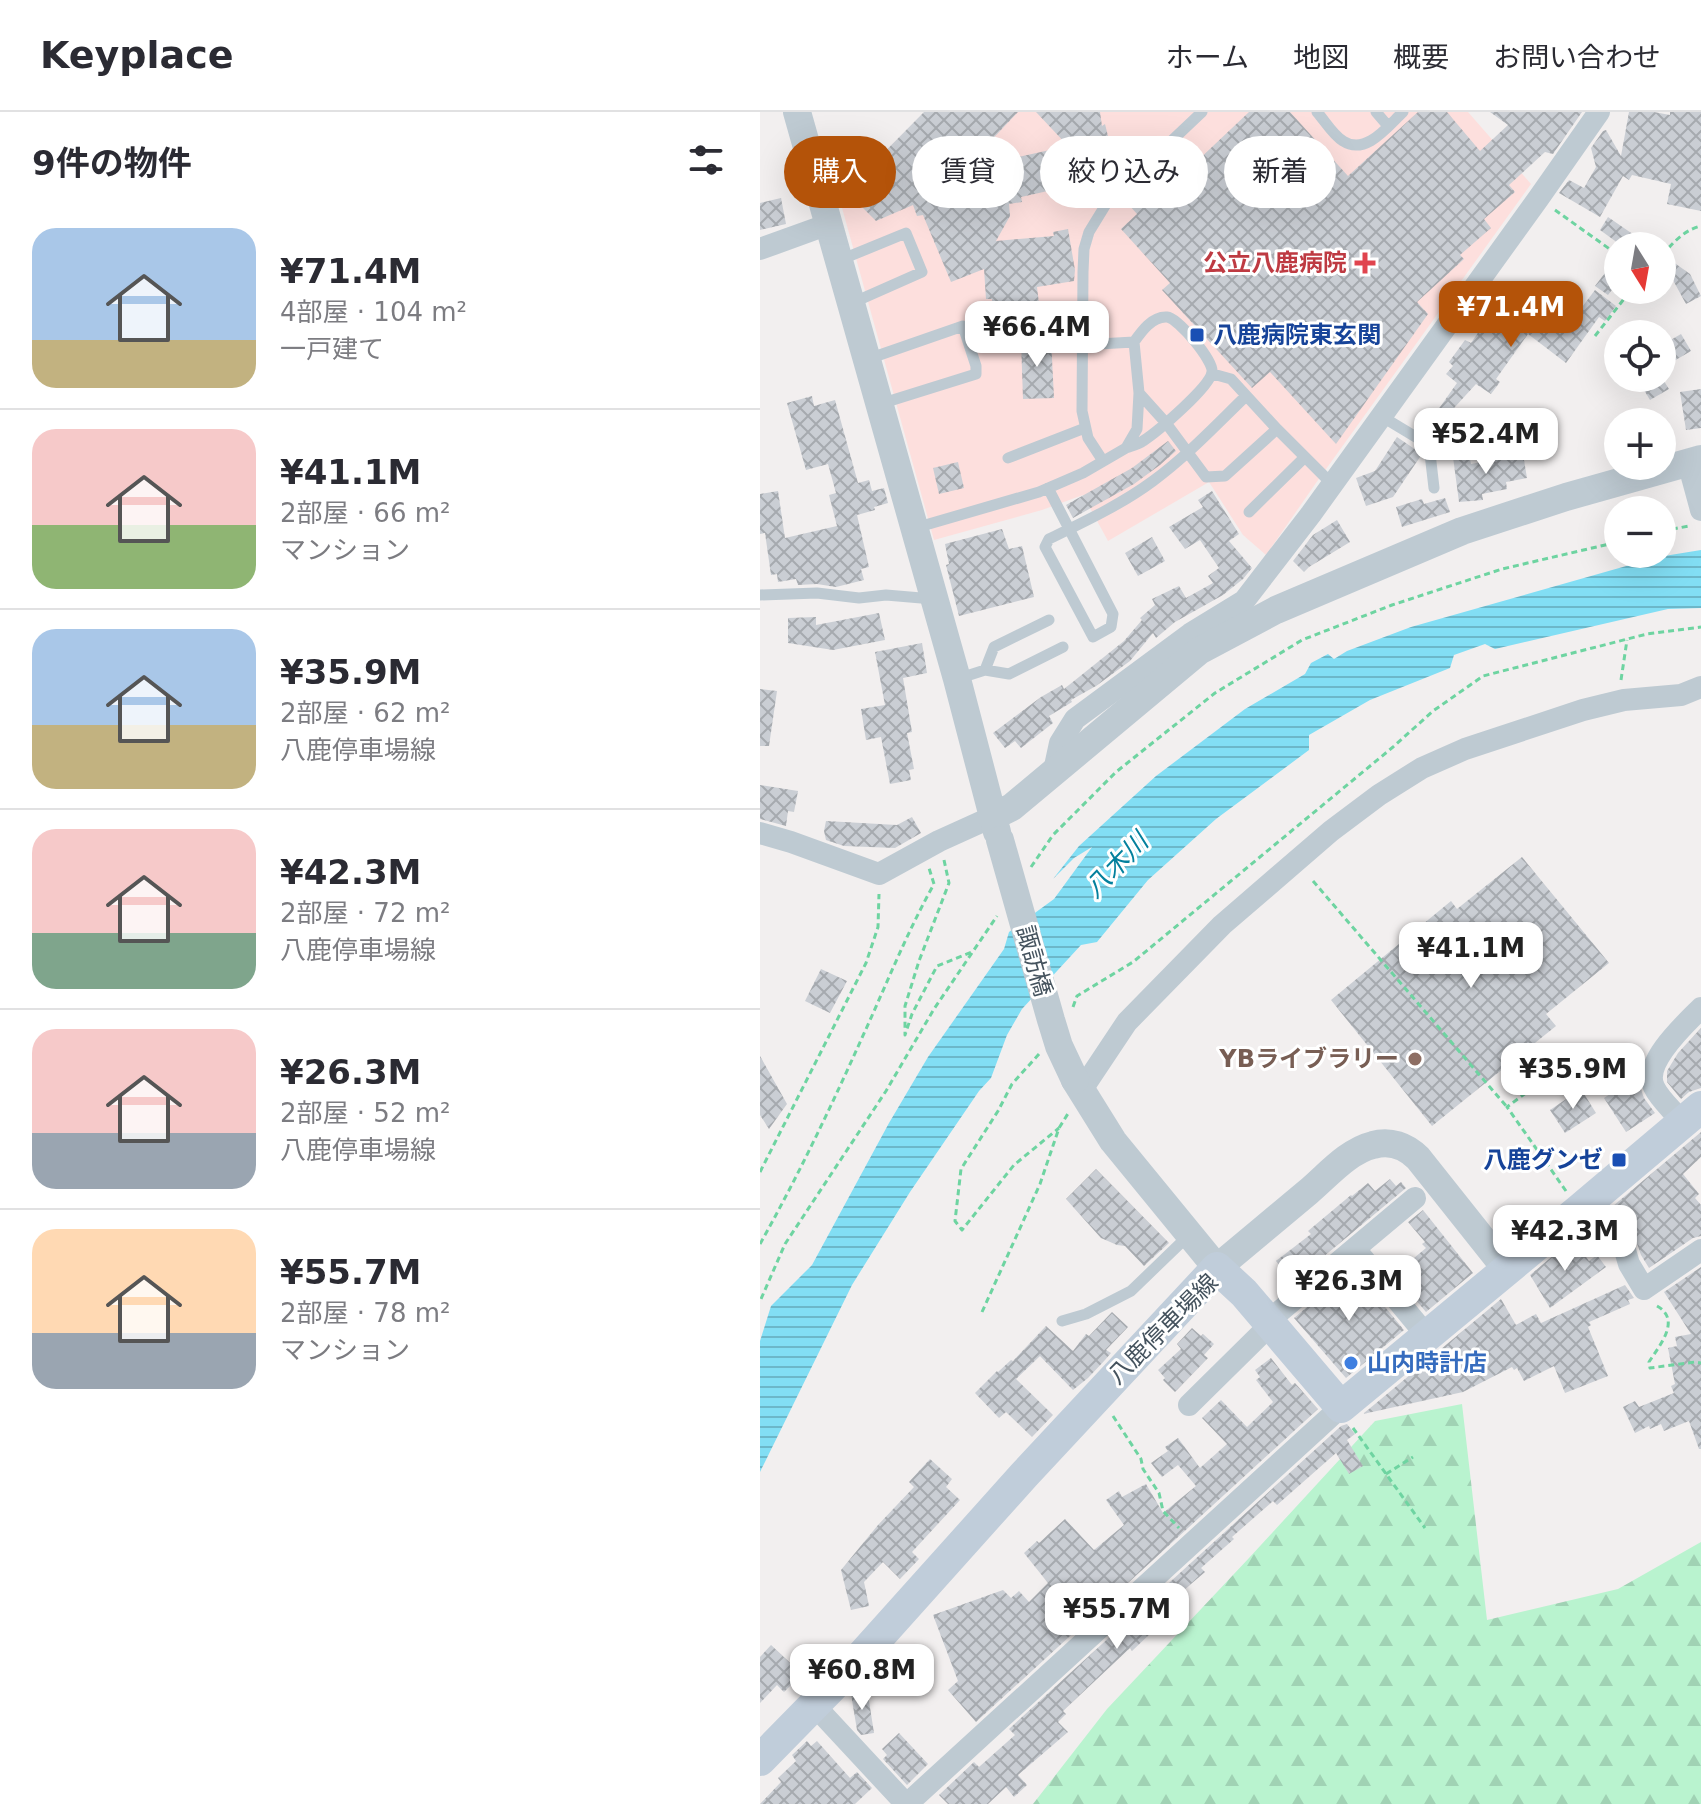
<!DOCTYPE html>
<html lang="ja">
<meta charset="utf-8">
<style>
:root{--surface:#fff;--page:#f7f7f7;--text:#2b2b33;--muted:#7c7c81;--line:#e1e1e2;--accent:#b45309}
body{margin:0;font-family:"DejaVu Sans","Noto Sans JP",sans-serif;background:var(--page);color:var(--text);height:100vh;display:flex;flex-direction:column;font-size:30px;white-space:nowrap}
*{box-sizing:border-box;margin:0}
p{font-size:26px;color:var(--muted)}
.icon{flex:none;width:44px;height:44px;fill:none;stroke:currentColor;stroke-width:2;stroke-linecap:round;stroke-linejoin:round}
.map{position:relative;flex:1;overflow:hidden}
.sheet{display:flex;flex-direction:column;background:var(--surface);width:760px}
.sheet>*{flex:none}
.banner{position:absolute;left:24px;top:24px;width:760px;height:72px;display:flex;gap:16px}
.needle{width:52px;rotate:169deg}
.tools{position:absolute;left:844px;top:120px;display:grid;gap:16px}
.tools a{display:grid;place-items:center;width:72px;height:72px;border-radius:50%;background:var(--surface);box-shadow:0 8px 32px #0002;font-size:40px}
.price{position:absolute;translate:-50% -68px;padding:0 18px;border-radius:16px;background:#fff;color:#222;font-size:26px;line-height:52px;filter:drop-shadow(0 2px 4px #0008)}
.price::after{content:'';position:absolute;left:50%;top:48px;width:24px;height:18px;margin-left:-12px;background:inherit;clip-path:polygon(0 0,100% 0,50% 100%)}
.price.current{background:var(--accent);color:#fff}
ul{padding:0;list-style:none}
li{display:flex;align-items:center;gap:24px;height:200px;padding:0 32px}
li+li{border-top:2px solid var(--line)}
li span{display:grid;place-items:center;flex:none;width:224px;height:160px;border-radius:24px;color:#555}
li>.icon{margin-inline-start:auto}
span .icon{width:96px;height:96px;fill:#fffc;stroke-width:1}
li b{font-size:34px}
h2{display:flex;justify-content:space-between;align-items:center;height:96px;padding:0 32px;font-size:34px}
.chip{padding:0 28px;border-radius:36px;background:var(--surface);box-shadow:0 8px 32px #0002;font-size:28px;line-height:72px}
.chip.current{background:var(--accent);color:#fff}
header{display:flex;align-items:center;gap:48px;box-sizing:border-box;height:112px;padding:0 40px;background:var(--surface);border-bottom:2px solid var(--line)}
header strong{font-size:38px}
nav{display:flex;gap:44px;margin-inline-start:auto;font-size:28px}
main{display:flex;flex:1;min-height:0}
.map>svg:first-child{display:block}
.medical{fill:#fddfdd}
.forest{fill:url(#forest-firs)}
.water{fill:url(#water-rules)}
.building{fill:url(#building-cross-hatch)}
.lines{fill:none;stroke-linecap:round;stroke-linejoin:round}
.path{stroke:#6ed4a1;stroke-width:3;stroke-dasharray:6 4;stroke-linecap:butt}
.service{stroke:#becad2;stroke-width:11}
.minor{stroke:#becad2;stroke-width:22}
.tertiary{stroke:#becad2;stroke-width:28}
.secondary{stroke:#c0cdda;stroke-width:32}
.tertiary-bridge{stroke:#becad2;stroke-width:28}
.health-dot{fill:#e0444e;stroke:#fff;stroke-width:3}
.transit-dot{fill:#1a4fb4;stroke:#fff;stroke-width:3}
.education-dot{fill:#8d6e63;stroke:#fff;stroke-width:3}
.shop-dot{fill:#3f7fe0;stroke:#fff;stroke-width:3}
.labels{text-anchor:middle;stroke-width:6;stroke-linejoin:round;paint-order:stroke}
.health-label{font-size:24px;font-weight:bold;fill:#be3a42;stroke:#fff;text-anchor:end}
.transit-label{font-size:24px;font-weight:bold;fill:#164399;stroke:#fff;text-anchor:start}
.street-label{font-size:24px;fill:#45535e;stroke:#fff}
.education-label{font-size:24px;font-weight:bold;fill:#785e54;stroke:#fff;text-anchor:end}
.shop-label{font-size:24px;font-weight:bold;fill:#366cbe;stroke:#fff;text-anchor:start}
.water-label{font-size:26px;font-style:italic;fill:#03809d;stroke:#fff}
</style>
<header>
<strong>Keyplace</strong>
<nav><a>ホーム</a><a>地図</a><a>概要</a><a>お問い合わせ</a></nav>
</header>
<main>
<section class="sheet">
<h2>9件の物件<svg class="icon" aria-label="filters" viewBox="0 0 24 24"><path d="M4 7h16M4 17h16"/><circle cx="9" cy="7" r="2"/><circle cx="15" cy="17" r="2"/></svg></h2>
<ul>
<li><span style="background:linear-gradient(#a9c7e8 70%,#c2b280 0)"><svg class="icon" aria-label="home" viewBox="0 0 24 24"><path d="M3 11l9-7 9 7M6 9v11h12V9"/></svg></span><div><b>¥71.4M</b><p>4部屋 · 104 m²</p><p>一戸建て</p></div></li>
<li><span style="background:linear-gradient(#f6c9c9 60%,#8fb573 0)"><svg class="icon" aria-label="home" viewBox="0 0 24 24"><path d="M3 11l9-7 9 7M6 9v11h12V9"/></svg></span><div><b>¥41.1M</b><p>2部屋 · 66 m²</p><p>マンション</p></div></li>
<li><span style="background:linear-gradient(#a9c7e8 60%,#c2b280 0)"><svg class="icon" aria-label="home" viewBox="0 0 24 24"><path d="M3 11l9-7 9 7M6 9v11h12V9"/></svg></span><div><b>¥35.9M</b><p>2部屋 · 62 m²</p><p>八鹿停車場線</p></div></li>
<li><span style="background:linear-gradient(#f6c9c9 65%,#7fa58c 0)"><svg class="icon" aria-label="home" viewBox="0 0 24 24"><path d="M3 11l9-7 9 7M6 9v11h12V9"/></svg></span><div><b>¥42.3M</b><p>2部屋 · 72 m²</p><p>八鹿停車場線</p></div></li>
<li><span style="background:linear-gradient(#f6c9c9 65%,#9aa5b1 0)"><svg class="icon" aria-label="home" viewBox="0 0 24 24"><path d="M3 11l9-7 9 7M6 9v11h12V9"/></svg></span><div><b>¥26.3M</b><p>2部屋 · 52 m²</p><p>八鹿停車場線</p></div></li>
<li><span style="background:linear-gradient(#ffd9b3 65%,#9aa5b1 0)"><svg class="icon" aria-label="home" viewBox="0 0 24 24"><path d="M3 11l9-7 9 7M6 9v11h12V9"/></svg></span><div><b>¥55.7M</b><p>2部屋 · 78 m²</p><p>マンション</p></div></li>
</ul>
</section>
<div class="map">
<svg width="941" height="1692" viewBox="0 0 941 1692">
<defs>
<pattern id="forest-firs" width="22" height="20" patternUnits="userSpaceOnUse" patternTransform="scale(2)"><rect width="22" height="20" fill="#b9f3cf"/><path d="M5 1l3.5 6h-7zM16 11l3.5 6h-7z" fill="#a0d2b4"/></pattern>
<pattern id="water-rules" width="6" height="5" patternUnits="userSpaceOnUse" patternTransform="scale(2)"><rect width="6" height="5" fill="#82def4"/><path d="M0 2.5h6" fill="none" stroke="#6cb7c9"/></pattern>
<pattern id="building-cross-hatch" width="8" height="8" patternUnits="userSpaceOnUse" patternTransform="scale(2)"><rect width="8" height="8" fill="#caced4"/><path d="M0 0l8 8M0 8l8-8" fill="none" stroke="#a6aaaf"/></pattern>
</defs>
<rect width="100%" height="100%" fill="#f2efef"/>
<!-- medical -->
<path class="medical" d="M165 0H708L771 72 556 371 506 443 483 423 449 370 348 429 323 383 282 398 174 428 79 85Z"/>
<!-- forest -->
<path class="forest" d="M702 1292 727 1508 858 1477 941 1430V1692H273L347 1597 489 1446 615 1309Z"/>
<!-- water -->
<path class="water" d="M941 438V496L908 497 735 537 725 532 694 543 690 556 610 588 549 623V638L456 707 388 768 337 830 321 833 262 897 247 923 231 966 219 979 150 1080 92 1173 0 1360V1229L11 1194 52 1153 129 1011 168 945 244 837 249 820 294 787 332 735 314 746 293 767 319 734 396 664 485 597 545 562 551 551 568 542 574 547 587 539 651 515 898 445Z"/>
<!-- building -->
<path class="building" d="M164 0H258L204 57 308 34 276 0H340L342 14 345 12 357 61 309 72 310 74 261 85 262 90 249 92 250 104 236 129 294 124 293 120 308 117 315 158 314 169 277 175 280 200 243 206 241 190 232 191V187H226L224 157 191 170 163 103 157 104 153 93 116 109 86 79Z
M489 0H530L588 64 658 0H687L720 39 748 13 730 0H822L793 42 785 40 749 73 755 80 724 107 731 116 700 143 704 147 657 190 668 202 576 332 510 260 492 276 402 178 410 171 361 117 377 102 369 93V88L403 55 416 69Z
M869 0H894L910 3V0H941V99L907 92 911 72 872 63 869 68 863 64 840 105 799 81 809 68 824 76 836 55 831 36 843 19 846 18 861 44Z
M21 86 26 112 0 118V91Z
M848 105 890 134H862L840 118Z
M902 142 930 162 941 184 926 192 902 148Z
M848 157 858 165V170L848 183 835 174Z
M835 178 856 194 845 209 839 205 806 251 768 222 736 267 740 270 731 282 716 272 694 296 718 315 711 323 690 324 686 305 683 309 675 302 697 271 686 262 693 254 689 250 705 228 711 231 730 203 727 201 743 180 800 220 814 201 816 203Z
M921 222 931 239 902 256V233Z
M291 227 294 286 263 287 261 228Z
M892 266H902L909 277 890 288 881 273Z
M941 277V316L926 318 920 280Z
M52 284 54 294 75 288 98 371 109 368 112 379 124 376 128 391 114 395 115 398 97 403 109 455 101 457 104 468 76 475 57 472 38 473 36 467 18 470 17 462 11 463 5 421 0 422V382L18 379 25 426 77 414 69 383 76 381 68 352 46 358 27 291Z
M637 325 662 342 633 385 606 394 596 366 615 359Z
M408 329 416 339 400 353 374 372 313 406 306 393 372 356Z
M709 342 711 352 763 342 767 366 746 370 747 377 722 382 723 388 699 390 693 345Z
M198 350 204 376 179 382 173 356Z
M452 379 479 422 469 429 492 456 483 467 463 483 415 510 396 526 393 521 370 549 336 574 311 588 312 590 289 604 293 611 261 636 255 629 245 636 233 621 281 585 302 573 304 577 364 529 382 508 380 506 395 493 392 487 419 474 426 486 453 471 448 464 459 456 440 428 425 437 409 415 443 395 438 388Z
M685 386 690 400 642 415 636 395 662 387 664 392Z
M577 408 590 430 549 455 544 460 533 449 553 423Z
M242 417 249 437 262 434 274 485 199 504 186 453 189 452 185 432Z
M392 425 405 449 378 464 365 441Z
M119 501 125 528 73 538 28 531V506L56 505V513Z
M162 531 167 561 143 566 152 620 147 621 154 657 149 658 151 668 130 672 121 625 106 628 101 597 125 593 115 540Z
M0 577 17 579 9 634H0Z
M0 673 38 679 34 700 28 699 26 714 0 707Z
M152 705 161 721 135 736 84 734 66 728 64 719 66 709 137 713Z
M762 745 849 851 786 902 796 914 672 1014 571 888 691 789 697 797Z
M61 857 87 869 70 901 45 889Z
M941 916V976L929 980 921 987 907 970V959L918 941Z
M0 944 27 992 9 1017 0 1003Z
M878 969 884 986 895 1001 866 1020 844 986 856 978 859 982Z
M821 977 836 1001 805 1021 790 998Z
M941 1020V1045L923 1062 939 1082 935 1086 941 1093V1124L933 1126 889 1156 881 1143 873 1120 853 1094Z
M336 1057 409 1131 384 1154 365 1134 357 1133 341 1126 306 1087Z
M630 1067 636 1074 641 1070 646 1076 533 1170 516 1149 551 1122 548 1119 591 1083 592 1084 608 1071 615 1079Z
M663 1098 713 1161 666 1200 639 1168 652 1157 648 1151 666 1136 662 1132 665 1130 648 1110Z
M813 1127 829 1149 837 1143 846 1155 790 1196 770 1163Z
M941 1155V1337H939L929 1309 904 1319 901 1312 890 1317 889 1314 875 1321 863 1295 875 1289 879 1295 914 1281 911 1274 915 1272 908 1236 917 1234 915 1225 931 1222 904 1180Z
M593 1156 644 1218 586 1266 534 1206Z
M865 1173 874 1186 868 1188 870 1192 829 1210 831 1213 828 1215 848 1264 805 1281 794 1254 764 1269 757 1256 754 1258 752 1255 703 1280 603 1302 741 1187 756 1213 776 1202 781 1211Z
M352 1200 368 1215 346 1238 351 1241 345 1248 328 1266 313 1278 280 1244 256 1267 293 1303 272 1325 246 1300 239 1306 215 1281 237 1259 238 1260 251 1248 253 1249 286 1214 313 1239 326 1222 329 1224Z
M432 1216 441 1224 443 1222 454 1232 444 1243 448 1246 415 1280 403 1268 405 1266 398 1258 421 1237 417 1232Z
M511 1246 532 1273 535 1271 558 1297 216 1610 188 1578 198 1569 173 1503 243 1478 251 1486 259 1479 269 1490 288 1471 264 1441 277 1429 279 1431 305 1407 334 1438 364 1413 346 1388 359 1379 362 1385 386 1372 403 1401 436 1374 418 1353 402 1365 391 1351 408 1339 405 1335 418 1326 440 1356 467 1332 442 1306 461 1288 487 1315 513 1290 496 1268 500 1265 495 1258Z
M587 1312 595 1322 587 1328 603 1354 589 1362 576 1341 517 1393 513 1389 472 1425 474 1427 441 1456 445 1460 424 1478 427 1481 402 1503 404 1505 390 1518 392 1520 372 1539 370 1536 303 1599 306 1602 298 1610 308 1620 258 1663 267 1673 254 1685 246 1675 228 1692H188L179 1683 214 1650 219 1655 255 1623 249 1617 581 1314Z
M170 1347 192 1367 186 1375 200 1388 152 1440 159 1447 140 1467 123 1450 104 1470 109 1494 91 1498 81 1458 118 1413 154 1375 149 1370Z
M11 1533 42 1562 24 1580 17 1573 0 1591V1545Z
M107 1576 114 1621 101 1623 97 1618 91 1582 95 1578Z
M139 1621 168 1652 147 1673 123 1647 127 1643 122 1637Z
M47 1629 51 1634 57 1629 90 1666 97 1660 112 1676 95 1692H0L21 1670 18 1666 36 1649 32 1643Z"/>
<g class="lines">
<!-- path -->
<path class="path" d="M795 98 858 143
M902 143C914 130 924 118 941 114
M835 224 871 178
M902 419 929 414
M861 568 867 528
M184 748 189 771 159 849 145 894V923L152 902 177 854 212 840
M271 755 293 723 356 660 455 581 542 528 632 493 742 457 858 430
M553 769 747 995
M313 895 317 884 373 850 633 635 673 599 723 564 887 522 941 515
M279 942 252 972 238 999 201 1057 195 1109 202 1118 254 1053 299 1016
M0 1060 106 851 118 815 119 782
M806 1079 747 995 818 942
M0 1132C37 1066 70 997 101 928 125 876 146 822 174 772L169 756
M1 1187 25 1132 126 979 174 897 237 804
M897 1194C922 1208 899 1234 889 1250L890 1256 935 1250 941 1251
M222 1200 280 1072 299 1016 309 1000
M353 1304 381 1347 383 1357 399 1381 403 1399 419 1416
M593 1316 665 1416
M626 1362 653 1345"/>
<!-- service -->
<path class="service" d="M557 0C565 9 573 23 583 29 606 44 628 14 643 0
M616 0 628 14
M80 148 146 121 162 160 92 191
M321 233 374 230
M108 247 203 214 216 254V262L120 292
M453 262 471 267 517 317
M379 281 406 311 446 365 465 364 517 317 572 372
M621 304 669 333H703L723 330
M669 333 674 376
M248 346 325 316
M343 349 328 326 322 299 323 160 324 137 329 120 348 89 442 0
M288 376 353 502 351 515 333 525 285 435 289 427C324 410 362 392 393 369 427 344 456 313 486 284
M489 400 545 345
M155 416 279 380 323 361 366 336 377 317 379 281 374 230C381 220 392 204 407 205 418 206 454 249 452 260 450 275 397 320 383 329 378 333 371 334 366 336
M0 483 57 481 99 486 126 483 173 487
M225 558 234 535 289 508
M197 567 225 558 249 562 303 535
M302 1209 326 1202 371 1179 429 1123"/>
<!-- minor -->
<path class="minor" d="M0 137 69 112
M928 350 941 398
M294 659 300 631 315 607 430 522 484 489 551 402 778 87 839 0
M0 721 31 730 119 762 179 729 232 705
M321 979 367 910 462 813 571 719 619 683 662 656 705 637 823 598 864 588 921 583 941 575
M922 1010C914 999 900 988 894 975 882 951 925 912 941 896
M831 1088 862 1128 869 1152 884 1177 941 1138
M595 1137 667 1224
M429 1293 510 1213 519 1200 655 1086
M54 1593 146 1692
M147 1692 581 1295"/>
<!-- tertiary -->
<path class="tertiary" d="M37 0 197 567 237 720
M232 705 252 695 439 539 516 498 702 419 806 385 941 347
M315 968 353 1029 457 1156C487 1131 518 1105 548 1080 567 1064 588 1039 613 1033 630 1028 646 1034 658 1046L747 1158"/>
<!-- secondary -->
<path class="secondary" d="M0 1648 99 1547 264 1363 457 1156 484 1181 581 1295 819 1098 941 995"/>
<!-- tertiary-bridge -->
<path class="tertiary-bridge" d="M240 728 291 908 299 934 315 968"/>
</g>
<!-- markers -->
<path class="health-dot" d="M601 139h8v8h8v8h-8v8h-8v-8h-8v-8h8z"/>
<g class="transit-dot">
<rect x="429" y="215" width="16" height="16" rx="4"/>
<rect x="851" y="1040" width="16" height="16" rx="4"/>
</g>
<circle class="education-dot" cx="655" cy="947" r="8"/>
<circle class="shop-dot" cx="591" cy="1251" r="8"/>
<g class="labels">
<!-- health labels -->
<g class="health-label">
<text x="587" y="159">公立八鹿病院</text>
</g>
<!-- transit labels -->
<g class="transit-label">
<text x="453" y="231">八鹿病院東玄関</text>
<text x="843" y="1056" text-anchor="end">八鹿グンゼ</text>
</g>
<!-- street labels -->
<g class="street-label">
<text transform="translate(274 849) rotate(74)" y="8">諏訪橋</text>
<text transform="translate(403 1217) rotate(-45)" y="8">八鹿停車場線</text>
</g>
<!-- education labels -->
<g class="education-label">
<text x="639" y="955">YBライブラリー</text>
</g>
<!-- shop labels -->
<g class="shop-label">
<text x="607" y="1259">山内時計店</text>
</g>
<!-- water labels -->
<g class="water-label">
<text transform="translate(356 753) rotate(-46)" y="9">八木川</text>
</g>
</g>
</svg>
<div class="tools">
<a><svg class="needle" viewBox="-14 -14 28 28"><path d="M0-13l5 13h-10z" fill="#e53935"/><path d="M0 13l5-13h-10z" fill="#7c7c81"/></svg></a>
<a><svg class="icon" aria-label="locate" viewBox="0 0 24 24"><circle cx="12" cy="12" r="6"/><path d="M12 2v4M12 18v4M2 12h4M18 12h4"/></svg></a>
<a>+</a>
<a>−</a>
</div>
<b class="price current" style="left:751px;top:237px">¥71.4M</b>
<b class="price" style="left:277px;top:257px">¥66.4M</b>
<b class="price" style="left:726px;top:364px">¥52.4M</b>
<b class="price" style="left:711px;top:878px">¥41.1M</b>
<b class="price" style="left:813px;top:999px">¥35.9M</b>
<b class="price" style="left:805px;top:1161px">¥42.3M</b>
<b class="price" style="left:589px;top:1211px">¥26.3M</b>
<b class="price" style="left:357px;top:1539px">¥55.7M</b>
<b class="price" style="left:102px;top:1600px">¥60.8M</b>
<div class="banner">
<a class="chip current">購入</a>
<a class="chip">賃貸</a>
<a class="chip">絞り込み</a>
<a class="chip">新着</a>
</div>
</div>
</main>
